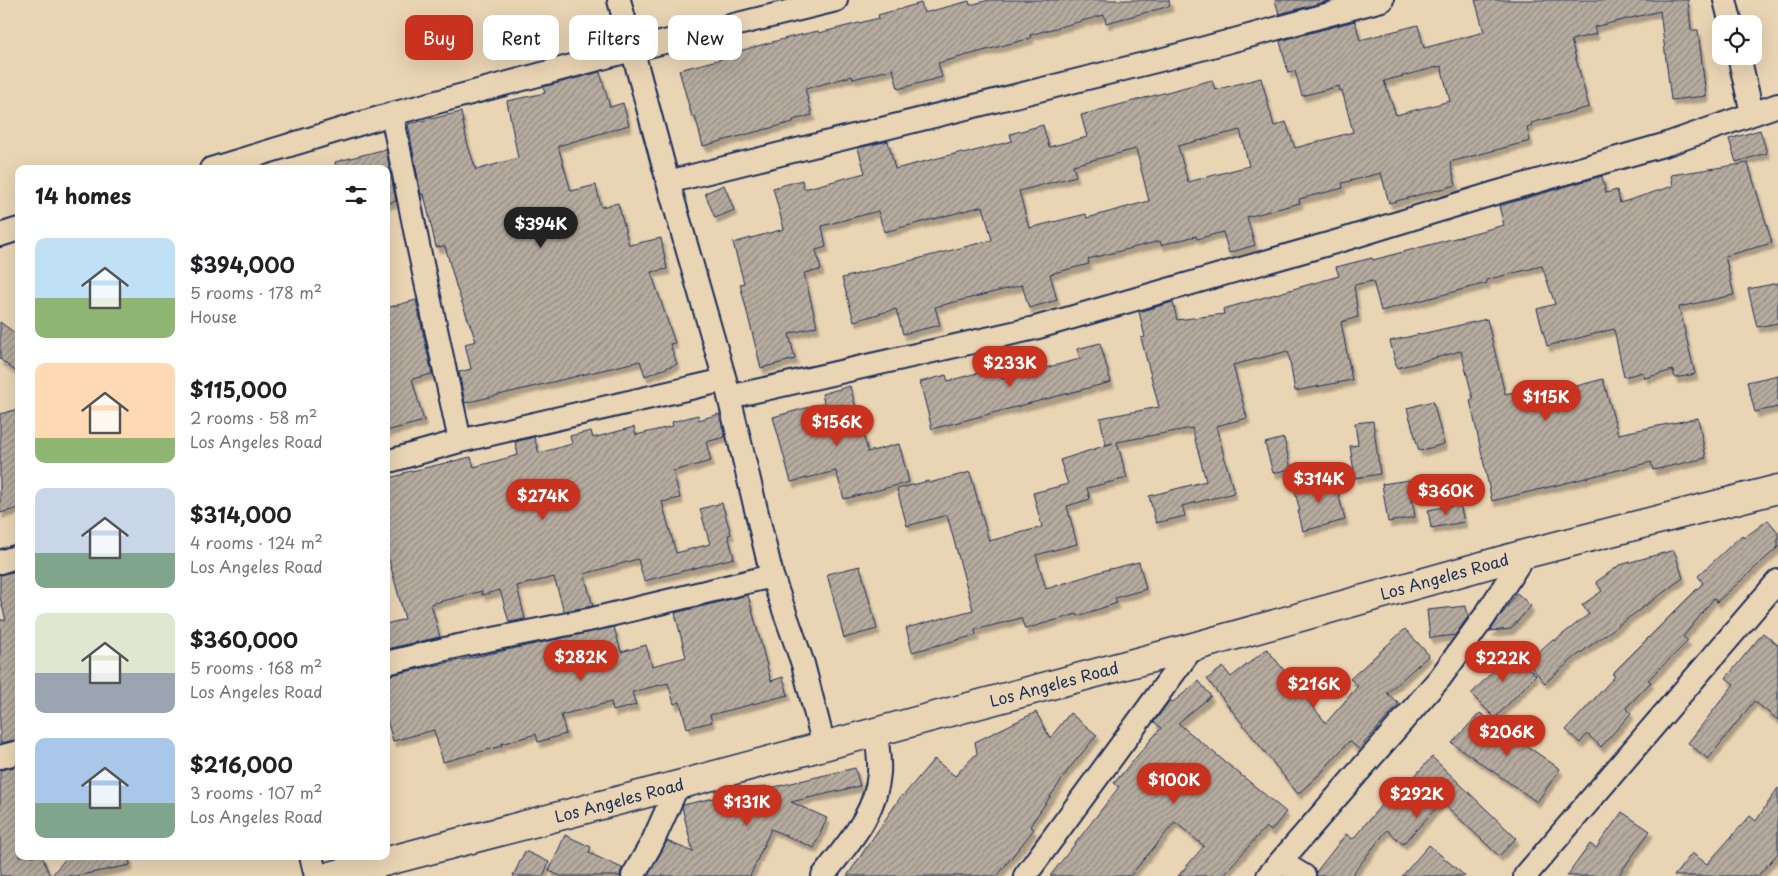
<!DOCTYPE html>
<meta charset="utf-8">
<style>
:root{--surface:#fff;--page:#f6f6f6;--text:#202124;--muted:#757577;--accent:#c8321e}
body{margin:0;font-family:"Playpen Sans",sans-serif;background:var(--page);color:var(--text);height:100vh;display:flex;flex-direction:column;font-size:19px;white-space:nowrap}
*{box-sizing:border-box;margin:0}
p{font-size:16px;color:var(--muted)}
.icon{flex:none;width:28px;height:28px;fill:none;stroke:currentColor;stroke-width:2;stroke-linecap:round;stroke-linejoin:round}
.map{position:relative;flex:1;overflow:hidden}
.sheet{position:absolute;left:15px;top:165px;width:375px;height:695px;display:flex;flex-direction:column;background:var(--surface);border-radius:10px;box-shadow:0 5px 20px #0002}
.sheet>*{flex:none}
.banner{position:absolute;left:405px;top:15px;width:475px;height:45px;display:flex;gap:10px}
.fabs{position:absolute;left:1712px;top:15px;display:grid;gap:10px}
.fabs a{display:grid;place-items:center;width:50px;height:50px;border-radius:10px;background:var(--surface);box-shadow:0 5px 20px #0002;font-size:25px}
.price{position:absolute;translate:-50% -42px;padding:0 11px;border-radius:18px;background:var(--accent);color:#fff;font-size:16px;line-height:32px;filter:drop-shadow(0 1px 2px #0008)}
.price::after{content:'';position:absolute;left:50%;top:30px;width:15px;height:11px;margin-left:-8px;background:inherit;clip-path:polygon(0 0,100% 0,50% 100%)}
.price.current{background:#222;color:#fff}
ul{padding:0;list-style:none}
li{display:flex;align-items:center;gap:15px;height:125px;padding:0 20px}
li span{display:grid;place-items:center;flex:none;width:140px;height:100px;border-radius:10px;color:#555}
li>.icon{margin-inline-start:auto}
span .icon{width:60px;height:60px;fill:#fffc;stroke-width:1}
li b{font-size:21px}
h2{display:flex;justify-content:space-between;align-items:center;height:60px;padding:0 20px;font-size:21px}
.chip{padding:0 18px;border-radius:10px;background:var(--surface);box-shadow:0 5px 20px #0002;font-size:18px;line-height:45px}
.chip.current{background:var(--accent);color:#fff}
.map>svg:first-child{display:block}
.building{fill:url(#building-hatch);stroke:#1b2f5e;fill-rule:evenodd;filter:url(#shadow)}
.lines{fill:none;stroke-linecap:round;stroke-linejoin:round}
.street-casing{stroke:#1b2f5e;stroke-width:26}
.secondary-casing{stroke:#1b2f5e;stroke-width:31}
.street{stroke:#e9d4b3;stroke-width:22}
.secondary{stroke:#e9d4b3;stroke-width:28}
.labels{text-anchor:middle;stroke-width:5;stroke-linejoin:round;paint-order:stroke}
.street-label{font-size:16px;fill:#1b2f5e;stroke:#e9d4b3}
</style>
<div class="map">
<svg width="1778" height="876" viewBox="0 0 1778 876">
<defs>
<pattern id="building-hatch" width="6" height="6" patternUnits="userSpaceOnUse" patternTransform="scale(1.25)"><rect width="6" height="6" fill="#b6ab9e"/><path d="M-1 1l2-2M0 6l6-6M5 7l2-2" fill="none" stroke="#938c84"/></pattern>
<filter id="shadow"><feDropShadow dx="3" dy="5.5" stdDeviation="1" flood-color="#0004"/></filter>
</defs>
<rect width="100%" height="100%" fill="#e9d4b3"/>
<filter id="ink" filterUnits="userSpaceOnUse"><feTurbulence type="fractalNoise" baseFrequency=".02" numOctaves="2"/><feDisplacementMap in="SourceGraphic" scale="10" xChannelSelector="R" yChannelSelector="G"/><feConvolveMatrix kernelMatrix="1 2 1 2 8 2 1 2 1" color-interpolation-filters="sRGB"/></filter>
<g filter="url(#ink)">
<!-- building -->
<path class="building" d="M989 0H1169L1170 6 1106 23 1104 15 1030 35 1031 38 938 63 942 77 898 89 893 69 853 79 852 76 805 89 812 115 793 120V122L703 146 695 116 692 117 679 70 729 57 728 54 791 37 818 31 819 33 879 18 878 15 921 3 924 13 969 1 970 5Z
M1275 0H1332L1279 14Z
M1475 0H1688L1691 30H1698L1706 96 1671 100 1660 11 1594 27 1596 34 1571 40 1589 107 1531 123 1532 126 1527 128 1530 141 1450 162 1456 185 1389 203 1381 173 1342 183 1343 188 1299 199 1300 203 1247 217 1255 245 1229 253 1223 232 1197 239 1196 236 1161 245 1160 241 1088 259 1089 264 1050 274 1057 300 1029 308 1022 285 935 307 940 325 903 334 896 309 854 321 842 278 992 240 983 206 884 232 878 211 822 226 826 247 816 250 821 270 804 273 817 326 789 334 795 359 761 368 740 284 744 283 733 243 784 229 773 188 802 180 804 189 865 173 858 148 888 141 895 169 962 152 963 154 1012 141 1010 134 1043 125 1049 147 1087 137 1081 115 1212 80 1215 90 1261 78 1274 126 1286 122 1295 148 1353 132 1342 90 1340 91 1339 86 1302 96 1295 71 1288 73 1280 41 1355 21 1360 40 1418 25 1424 48 1484 32ZM1441 66 1450 101 1396 115 1384 81ZM1240 130 1249 166 1188 182 1178 146ZM1136 149 1149 201 1087 218 1086 214 1029 228 1019 191 1076 176 1073 165Z
M600 72 610 107 623 103 629 125 558 146 571 191 596 185 601 207 618 203 629 245 661 238 667 269 651 272 675 343 670 344 677 364 645 376 640 361 465 403 459 372 471 369 465 344 476 341 457 289 445 246 436 247 424 194 421 195 408 124 461 112 467 142 476 170 518 158 507 101 545 93 543 87Z
M1760 130 1767 153 1736 162 1729 139Z
M386 149 396 201 386 204V169H336L335 162Z
M1748 163 1772 243 1725 256 1734 295 1679 307 1695 374 1675 378 1673 370 1645 378 1643 372 1624 377 1614 329 1547 346 1537 309 1555 304 1542 266 1486 280 1487 283 1381 311 1373 281 1354 285 1358 317 1341 322 1352 380 1295 391 1288 351 1233 365 1247 418 1216 426 1234 493 1182 506 1185 516 1156 523 1149 496 1206 481 1192 428 1117 442 1127 478 1087 488 1090 499 1067 506 1077 544 1036 555 1046 589 1106 570 1139 562 1146 589 1115 598 1117 603 1078 616 1077 614 1025 629 1021 618 975 630 976 635 912 652 906 628 973 610 947 515 907 526 897 489 928 481 929 483 970 472 989 541 1042 527 1033 493 1068 484 1060 460 1113 443 1106 445 1100 418 1159 407 1141 338 1145 337 1139 312 1173 302 1177 320 1224 314 1223 309 1339 276 1336 267 1372 258 1373 260 1504 225 1499 206 1602 176 1606 193 1617 190 1620 203 1673 186 1671 175Z
M724 185 734 210 715 218 705 193Z
M1778 283V323L1757 327 1748 289Z
M416 300 432 374 412 379 424 421 386 431V308Z
M1487 319 1505 394 1548 384 1550 393 1603 379 1618 434 1698 418 1706 458 1653 470 1651 462 1492 501 1470 400 1473 399 1461 351 1397 368 1390 341Z
M0 322 19 336V374L0 359Z
M1100 343 1111 382 932 429 920 382 946 375 948 381 999 367 1002 379 1080 359 1077 349Z
M1778 375V407L1755 412 1747 382Z
M850 386 868 452 899 444 909 482 844 499 836 471 791 482 773 417 824 403 822 394Z
M1433 401 1444 444 1419 451 1407 408Z
M19 409V508L0 513V414Z
M719 414 725 437 706 442 711 461 673 471 680 498 662 502 676 553 710 544 700 509 722 503 731 534 728 535 734 558 644 581 638 559 584 574 593 606 564 611 554 577 517 586 525 619 509 622 500 590 482 595V591L431 604 440 637 386 649V624L405 619 386 549V479L404 474 403 473 471 457 474 467 518 455 515 442 534 437 539 453 572 444 570 436 591 431 593 438 634 427 636 435 673 426 672 422 698 415 699 420Z
M1373 421 1380 474 1355 478 1350 446 1358 445 1355 423Z
M1284 438 1291 469 1273 473 1265 443Z
M1334 477 1345 520 1303 531 1298 511H1300L1294 488Z
M1409 480 1415 517 1388 522 1382 484Z
M1460 504 1464 522 1431 528 1428 510Z
M1768 520 1778 532V547L1717 602 1714 598 1683 637 1688 641 1648 680 1651 682 1626 708 1631 713 1601 747 1587 734 1580 743 1566 730 1615 676 1612 674 1703 583 1698 576 1742 535 1744 538Z
M1674 550 1683 578 1575 657 1545 683 1527 662 1553 639 1554 641 1589 614 1582 605 1602 591 1596 582 1620 565Z
M860 566 877 629 844 638 827 574Z
M19 570V739L0 743V620H6L0 598V575Z
M1517 593 1531 606 1511 629 1490 631Z
M748 595 771 681 783 677 788 695 710 715 712 722 687 728 680 702 674 704 668 683 632 692 636 705 613 711 611 702 561 715 566 734 538 742 536 734 501 744 502 746 443 762 434 730 393 741 386 716V676L614 627 621 652 646 645 652 666 686 657 675 613Z
M1466 606 1468 617 1455 635 1430 638 1427 610Z
M1405 629 1429 655 1387 693 1399 704 1359 749 1349 741 1321 773 1298 794 1207 679 1223 667 1231 677 1267 649 1326 723 1358 686 1350 679Z
M1763 633 1778 645V720L1754 701 1708 759 1688 743 1734 684 1726 678Z
M1506 648 1536 675 1495 718 1471 694 1495 669 1491 666Z
M1199 681 1211 696 1178 723 1286 812 1271 831 1266 827 1222 876H1178L1204 846 1175 822 1130 876H1050L1119 787 1114 783 1161 728 1154 722 1170 700 1173 702Z
M1036 712 1050 738 1070 713 1097 735 1071 766 1030 826 1034 829 997 876H847L902 795 903 796 934 759 955 776 977 753 975 742Z
M1480 713 1560 769 1537 802 1452 743Z
M1432 757 1516 838 1499 856 1442 802 1403 844 1387 830 1351 876H1317L1316 872 1346 834 1353 839 1397 786 1402 790Z
M19 766V856H42L50 876H0V770Z
M855 768 860 786 791 802 827 818 814 848 771 829 750 876H648L667 841 693 852 682 807 683 805 766 786V789Z
M1778 788V853L1758 876H1674L1692 853 1707 864 1750 816 1756 821Z
M1622 812 1650 831 1618 876H1567L1590 844 1596 848Z
M565 835 591 847 589 853 622 868 620 876H560L549 871Z
M1429 845 1465 876H1402Z
M525 851 549 862 543 876H513Z
M68 856H129L130 865 76 876H51Z"/>
<g class="lines">
<defs>
<path id="street" d="M619 0 668 182 725 380 772 576 803 664 824 746
M1725 0 1731 24
M1739 56 1752 113
M392 114 418 245 460 441
M211 169 392 114 632 50 836 0
M668 182 1160 60 1382 0
M0 235 19 229
M729 397 1035 328 1349 238 1495 193 1667 144 1778 105
M386 462 460 441 725 380
M0 562 19 556
M386 663 458 646 593 619 772 576
M0 757 19 752
M311 856 316 876
M1281 862 1304 876
M633 876 652 843 678 785
M823 876C847 844 876 815 879 773 880 759 877 745 876 731
M1025 876 1193 647
M1268 876 1440 678 1485 616 1525 554
M1525 876 1778 581"/>
<g id="secondary">
<path id="s1" d="M330 876 678 785 1193 647 1525 554 1778 489"/>
</g>
</defs>
<!-- street casing -->
<use href="#street" class="street-casing"/>
<!-- secondary casing -->
<use href="#secondary" class="secondary-casing"/>
<!-- street -->
<use href="#street" class="street"/>
<!-- secondary -->
<use href="#secondary" class="secondary"/>
</g>
</g>
<g class="labels">
<!-- street labels -->
<g class="street-label">
<text dy="6" stroke="none"><textPath href="#s1" startOffset="1154">Los Angeles Road</textPath></text>
<text dy="6" stroke="none"><textPath href="#s1" startOffset="749">Los Angeles Road</textPath></text>
<text dy="6" stroke="none"><textPath href="#s1" startOffset="299">Los Angeles Road</textPath></text>
</g>
</g>
</svg>
<div class="fabs">
<a><svg class="icon" aria-label="locate" viewBox="0 0 24 24"><circle cx="12" cy="12" r="6"/><path d="M12 2v4M12 18v4M2 12h4M18 12h4"/></svg></a>
</div>
<b class="price current" style="left:541px;top:249px">$394K</b>
<b class="price" style="left:1010px;top:388px">$233K</b>
<b class="price" style="left:1546px;top:422px">$115K</b>
<b class="price" style="left:837px;top:447px">$156K</b>
<b class="price" style="left:1319px;top:504px">$314K</b>
<b class="price" style="left:1446px;top:516px">$360K</b>
<b class="price" style="left:543px;top:521px">$274K</b>
<b class="price" style="left:581px;top:682px">$282K</b>
<b class="price" style="left:1503px;top:683px">$222K</b>
<b class="price" style="left:1314px;top:709px">$216K</b>
<b class="price" style="left:1507px;top:757px">$206K</b>
<b class="price" style="left:1174px;top:805px">$100K</b>
<b class="price" style="left:1417px;top:819px">$292K</b>
<b class="price" style="left:747px;top:827px">$131K</b>
<div class="banner">
<a class="chip current">Buy</a>
<a class="chip">Rent</a>
<a class="chip">Filters</a>
<a class="chip">New</a>
</div>
<section class="sheet">
<h2>14 homes<svg class="icon" aria-label="filters" viewBox="0 0 24 24"><path d="M4 7h16M4 17h16"/><circle cx="9" cy="7" r="2"/><circle cx="15" cy="17" r="2"/></svg></h2>
<ul>
<li><span style="background:linear-gradient(#bfe0f5 60%,#8fb573 0)"><svg class="icon" aria-label="home" viewBox="0 0 24 24"><path d="M3 11l9-7 9 7M6 9v11h12V9"/></svg></span><div><b>$394,000</b><p>5 rooms · 178 m²</p><p>House</p></div></li>
<li><span style="background:linear-gradient(#ffd9b3 75%,#8fb573 0)"><svg class="icon" aria-label="home" viewBox="0 0 24 24"><path d="M3 11l9-7 9 7M6 9v11h12V9"/></svg></span><div><b>$115,000</b><p>2 rooms · 58 m²</p><p>Los Angeles Road</p></div></li>
<li><span style="background:linear-gradient(#c9d6e8 65%,#7fa58c 0)"><svg class="icon" aria-label="home" viewBox="0 0 24 24"><path d="M3 11l9-7 9 7M6 9v11h12V9"/></svg></span><div><b>$314,000</b><p>4 rooms · 124 m²</p><p>Los Angeles Road</p></div></li>
<li><span style="background:linear-gradient(#dfe7d0 60%,#9aa5b1 0)"><svg class="icon" aria-label="home" viewBox="0 0 24 24"><path d="M3 11l9-7 9 7M6 9v11h12V9"/></svg></span><div><b>$360,000</b><p>5 rooms · 168 m²</p><p>Los Angeles Road</p></div></li>
<li><span style="background:linear-gradient(#a9c7e8 65%,#7fa58c 0)"><svg class="icon" aria-label="home" viewBox="0 0 24 24"><path d="M3 11l9-7 9 7M6 9v11h12V9"/></svg></span><div><b>$216,000</b><p>3 rooms · 107 m²</p><p>Los Angeles Road</p></div></li>
</ul>
</section>
</div>
